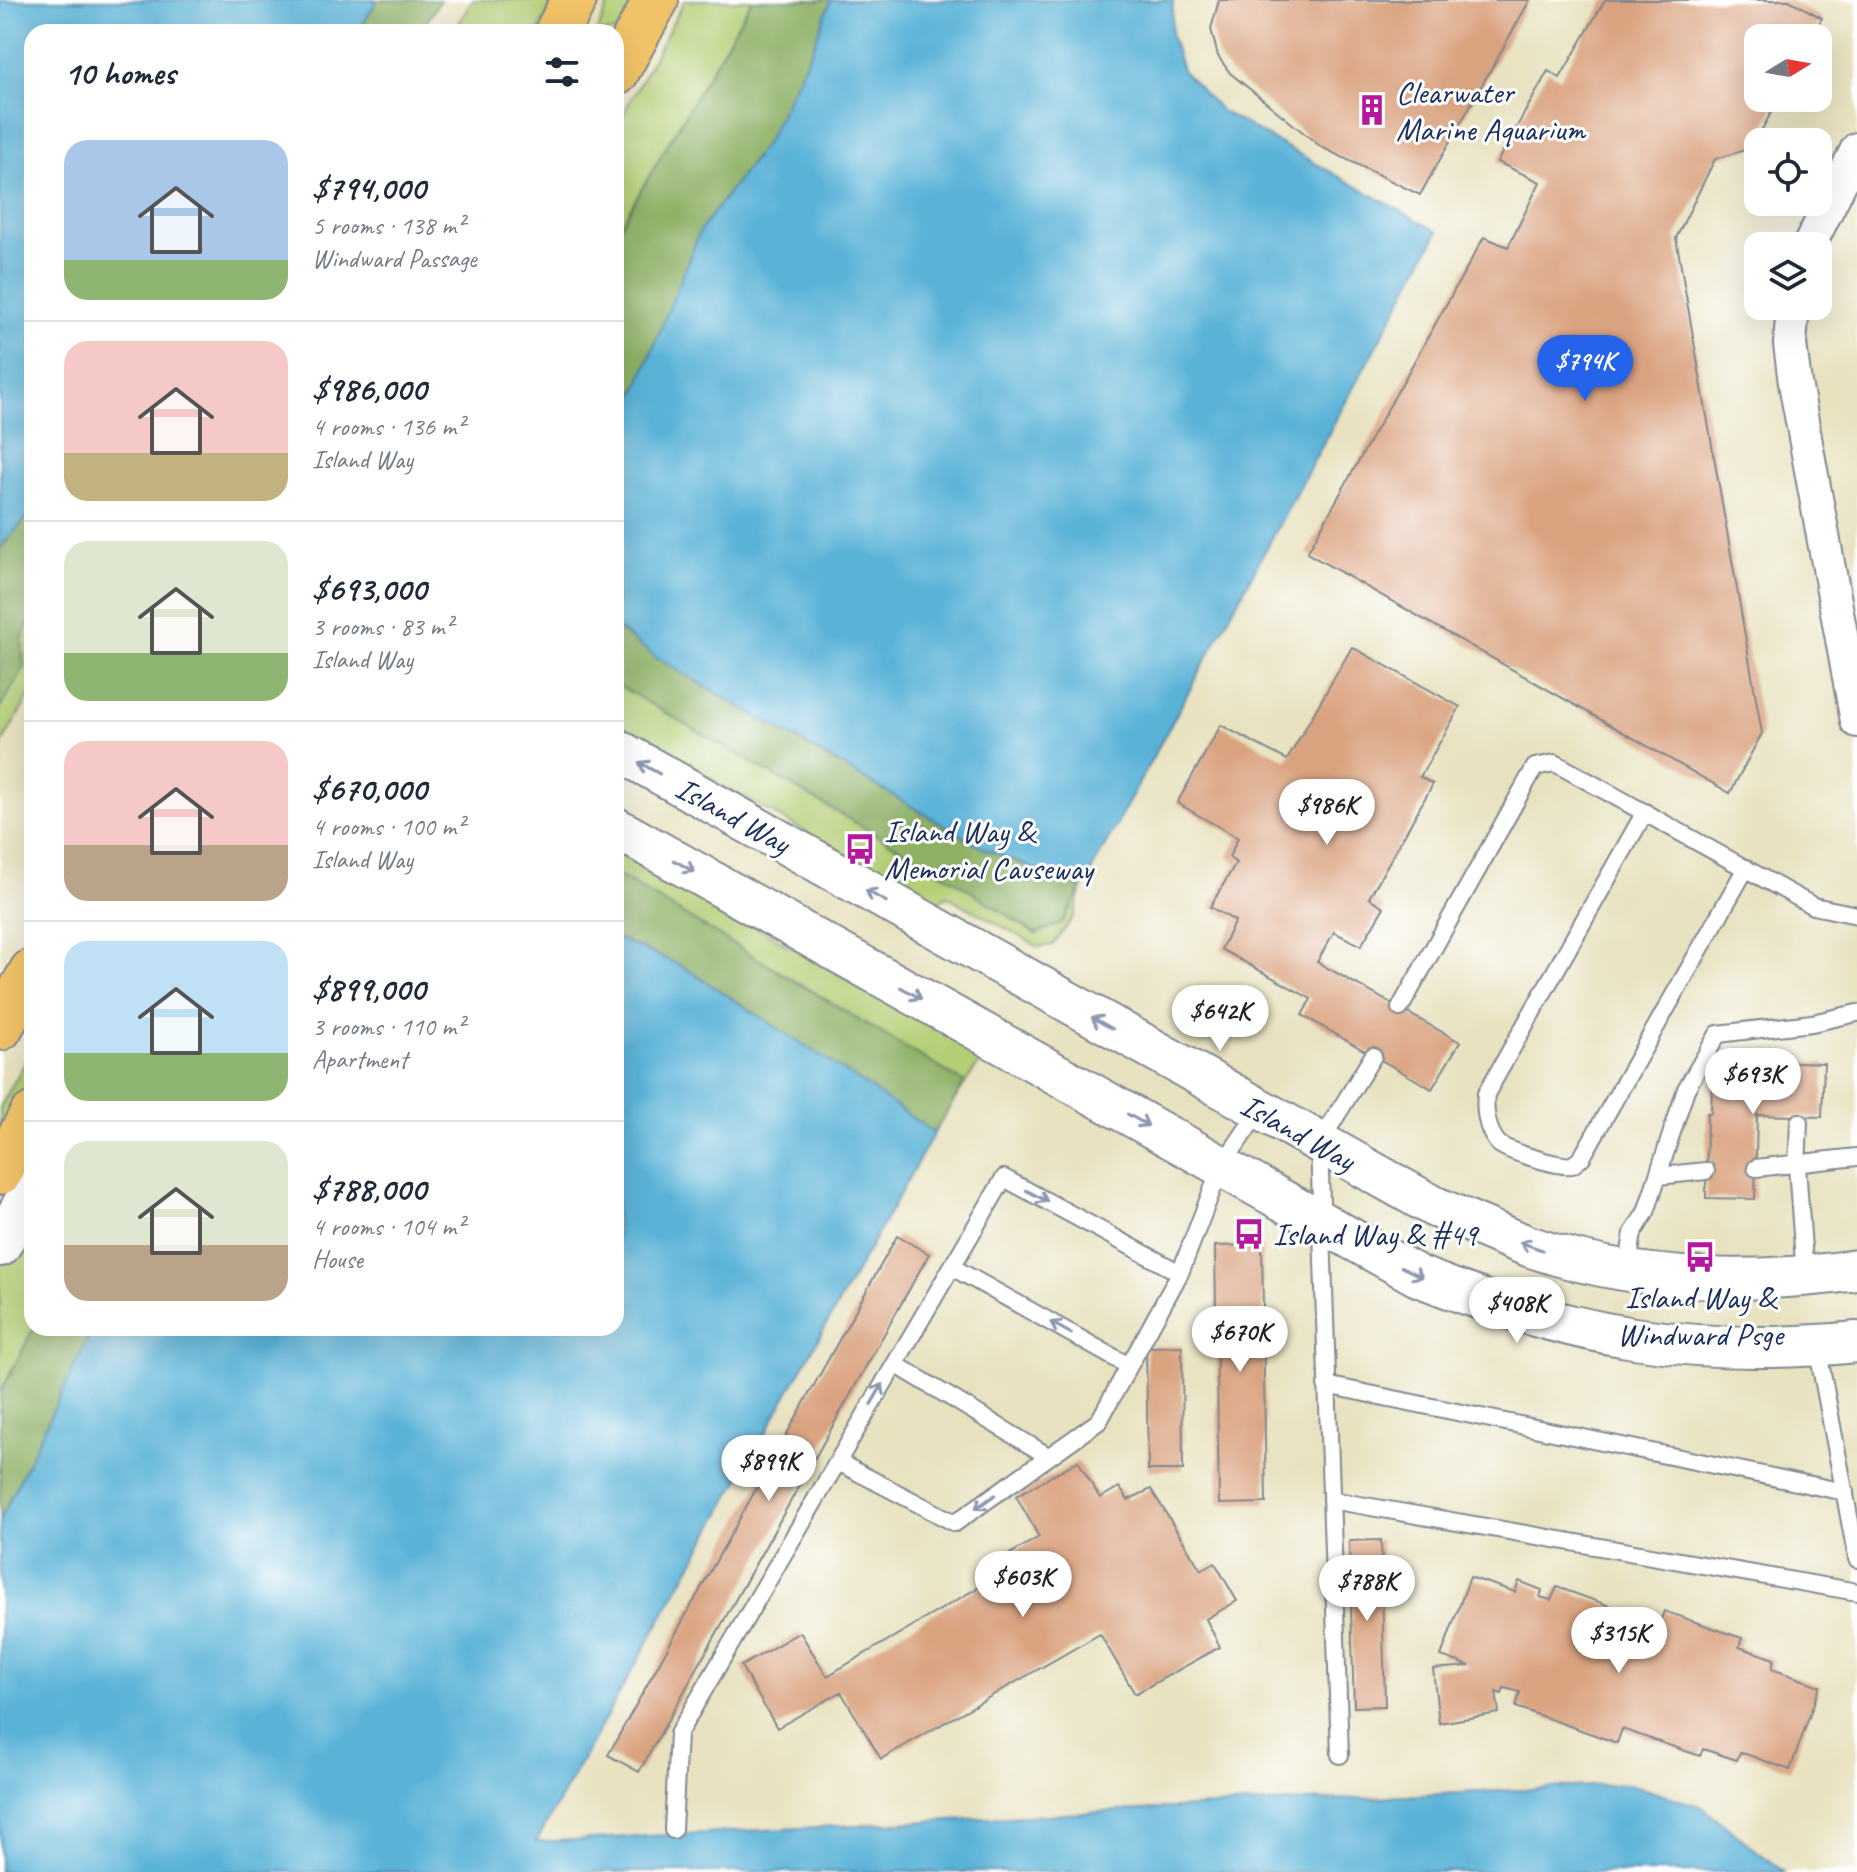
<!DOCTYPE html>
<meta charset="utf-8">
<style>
:root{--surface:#fff;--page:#f2f2f3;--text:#1f2937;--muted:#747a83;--line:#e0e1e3;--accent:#2563eb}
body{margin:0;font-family:Caveat,sans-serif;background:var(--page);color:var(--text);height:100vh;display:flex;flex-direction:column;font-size:30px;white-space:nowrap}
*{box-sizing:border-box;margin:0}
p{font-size:26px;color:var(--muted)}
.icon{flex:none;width:44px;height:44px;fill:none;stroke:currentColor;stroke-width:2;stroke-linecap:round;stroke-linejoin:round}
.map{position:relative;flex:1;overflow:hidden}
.details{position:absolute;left:24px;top:24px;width:600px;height:1312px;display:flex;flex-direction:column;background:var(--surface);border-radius:24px;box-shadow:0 8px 32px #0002}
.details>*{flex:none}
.needle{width:52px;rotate:79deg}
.tools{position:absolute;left:1744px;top:24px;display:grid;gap:16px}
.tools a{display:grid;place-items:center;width:88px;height:88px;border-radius:16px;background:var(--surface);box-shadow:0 8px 32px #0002;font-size:40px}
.price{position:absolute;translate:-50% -68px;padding:0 18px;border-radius:28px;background:#fff;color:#222;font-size:26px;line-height:52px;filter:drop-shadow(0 2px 4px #0008)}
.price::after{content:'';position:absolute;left:50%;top:48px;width:24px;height:18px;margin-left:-12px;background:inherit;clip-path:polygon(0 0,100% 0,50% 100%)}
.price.selected{background:var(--accent);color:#fff}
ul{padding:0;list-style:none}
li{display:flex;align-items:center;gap:24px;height:200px;padding:0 40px}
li+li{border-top:2px solid var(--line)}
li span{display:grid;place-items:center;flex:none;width:224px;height:160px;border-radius:24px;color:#555}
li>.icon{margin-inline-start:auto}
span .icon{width:96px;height:96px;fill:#fffc;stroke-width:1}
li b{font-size:34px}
h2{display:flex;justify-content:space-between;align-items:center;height:96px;padding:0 40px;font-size:34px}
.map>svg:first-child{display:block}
.green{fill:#b3ce74;stroke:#677e69;stroke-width:2}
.forest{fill:#8eb166;stroke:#547062;stroke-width:2}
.water{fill:#5ab2d7;stroke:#3a709a;stroke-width:2}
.building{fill:#daa380}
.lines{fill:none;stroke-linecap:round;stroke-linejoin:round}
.service-casing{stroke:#82888f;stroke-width:20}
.minor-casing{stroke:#82888f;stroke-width:36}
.tertiary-casing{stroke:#82888f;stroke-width:44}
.primary-casing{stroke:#82888f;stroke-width:48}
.service{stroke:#fff;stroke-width:16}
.minor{stroke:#fff;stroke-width:32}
.tertiary{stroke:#fff;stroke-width:40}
.primary{stroke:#f1c369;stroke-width:44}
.oneway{stroke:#8d97ae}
.labels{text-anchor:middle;stroke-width:6;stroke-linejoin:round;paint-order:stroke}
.poi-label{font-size:32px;fill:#1b2f5e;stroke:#fff;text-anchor:start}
.street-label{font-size:32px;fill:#1b2f5e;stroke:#fff}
</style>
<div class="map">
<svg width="1857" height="1872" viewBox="0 0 1857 1872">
<rect width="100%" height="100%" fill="#fff"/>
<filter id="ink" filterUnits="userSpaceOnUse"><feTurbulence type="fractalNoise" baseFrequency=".0125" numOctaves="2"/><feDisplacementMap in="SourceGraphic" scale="16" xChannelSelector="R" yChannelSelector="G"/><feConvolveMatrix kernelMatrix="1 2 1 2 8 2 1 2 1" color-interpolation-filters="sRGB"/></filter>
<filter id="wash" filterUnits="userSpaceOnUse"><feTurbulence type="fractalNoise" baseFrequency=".006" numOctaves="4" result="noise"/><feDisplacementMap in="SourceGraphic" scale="32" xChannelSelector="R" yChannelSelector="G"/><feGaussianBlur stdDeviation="1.8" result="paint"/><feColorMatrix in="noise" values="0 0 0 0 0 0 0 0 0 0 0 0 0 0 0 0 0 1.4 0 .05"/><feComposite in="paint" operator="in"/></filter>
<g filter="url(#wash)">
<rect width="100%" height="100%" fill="#e8e2c0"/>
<!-- green -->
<path class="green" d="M472 0H555L537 32H454Z
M610 0H636L616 32H597Z
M685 0H752L616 233V127Z
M32 614V691L0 747V708L24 668 22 639Z
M616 684 954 880 1035 934 1062 923 1082 888 1074 916 1053 945 1039 947 947 896 935 904 647 743 616 719Z
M616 848 985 1056 965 1083 616 874Z
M32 1050V1078L0 1135V1107Z
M32 1208 34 1328 0 1393V1264Z"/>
<!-- forest -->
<path class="forest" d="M377 0H440L421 32H359Z
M752 0H831L813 47 767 141 700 231 616 441V233Z
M32 512V614L22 639 24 668 0 708V548Z
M616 627 655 657 985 849 1082 888 1062 923 1036 934 954 880 616 684Z
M616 874 965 1083 934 1133 858 1080 680 965 616 938Z
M34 1328H93L0 1520V1393Z"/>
<!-- water -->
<path class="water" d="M0 0H377L359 32H32V512L0 548Z
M831 0H1173L1171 35 1182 70 1220 110 1438 232 1082 888 985 849 655 657 616 627V441L700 231 767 141 813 47Z
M616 938 680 965 858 1080 934 1133 536 1842 1628 1784 1700 1806 1784 1872H0V1520L93 1328H616Z"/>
<g id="blocks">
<!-- building -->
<path class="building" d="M1219 0H1530L1420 195 1321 147 1230 73 1218 56 1211 29Z
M1605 0H1789L1822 18 1811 38H1758V98H1779L1752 148 1715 159 1676 238 1762 733 1730 793 1307 553 1484 237 1508 247 1540 182 1497 162 1548 71 1560 78Z
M1352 647 1460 707 1420 777 1433 784 1369 898 1384 907 1361 946 1334 932 1317 962 1460 1042 1432 1089 1302 1015 1311 999 1221 949 1235 921 1210 907 1236 863 1229 857 1238 838 1177 803 1221 725 1287 760Z
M1713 1059 1824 1063 1822 1117 1757 1115 1755 1199 1706 1198 1707 1113H1711Z
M897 1236 929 1254 639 1772 608 1755Z
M1262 1245 1266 1503 1219 1504 1215 1246Z
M1182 1346 1183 1470H1148L1146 1347Z
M1078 1461 1100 1498 1119 1487 1128 1500 1151 1489 1201 1570 1215 1563 1237 1601 1206 1619 1220 1647 1135 1694 1100 1634 881 1759 841 1692 777 1728 741 1666 800 1632 827 1676 984 1584 979 1572 1039 1537 1016 1496Z
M1381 1540 1385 1706 1354 1707 1349 1541Z
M1470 1577 1515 1592 1519 1581 1542 1590 1540 1597 1551 1600 1557 1587 1635 1615 1633 1625 1656 1633 1664 1611 1742 1638 1739 1647 1774 1659 1772 1669 1820 1686 1790 1770 1740 1752 1737 1760 1703 1749 1700 1756 1622 1729 1617 1743 1516 1707 1520 1692 1504 1688 1502 1694 1496 1692 1499 1713 1439 1723 1433 1669 1470 1666 1441 1656Z"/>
</g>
</g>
<g filter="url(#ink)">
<use href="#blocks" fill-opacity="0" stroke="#82888f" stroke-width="2"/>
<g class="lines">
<defs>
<path id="service" d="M1645 812 1486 1094C1484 1110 1487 1131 1498 1143 1505 1151 1562 1168 1572 1165 1576 1163 1579 1160 1582 1157L1746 868
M1400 1008 1535 767 1555 763 1813 906 1857 915
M1799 1122 1797 1166 1805 1276
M1756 1168 1857 1157
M1658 1176 1706 1171
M952 1267 1129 1366
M1627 1271 1633 1233 1646 1212 1686 1089 1718 1034 1812 1023 1857 1013
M1817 1346 1857 1559
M895 1364 1048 1456
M1326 1385 1845 1492
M838 1462 955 1523 1099 1421 1180 1273 1221 1167 1259 1111
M1331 1500 1857 1592
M1340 1755 1319 1144 1373 1056
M673 1830 678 1734 1004 1178 1180 1273"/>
<path id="minor" d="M1809 246 1857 149
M1793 306 1790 344 1795 383 1857 721"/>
<path id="tertiary" d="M616 749 1435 1207C1467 1220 1499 1235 1531 1247 1636 1283 1749 1285 1857 1270
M616 828 1418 1276C1572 1337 1691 1358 1857 1342
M0 1246 32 1188"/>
<path id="primary" d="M557 32 574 0
M616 73 656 0
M0 1028 32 971
M0 1172 32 1115"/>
</defs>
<!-- service casing -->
<use href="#service" class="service-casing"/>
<!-- minor casing -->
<use href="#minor" class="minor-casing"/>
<!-- tertiary casing -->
<use href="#tertiary" class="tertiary-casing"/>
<!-- primary casing -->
<use href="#primary" class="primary-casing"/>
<!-- service -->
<use href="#service" class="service"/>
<!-- minor -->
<use href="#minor" class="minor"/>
<!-- tertiary -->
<use href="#tertiary" class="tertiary"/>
<!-- primary -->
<use href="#primary" class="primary"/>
</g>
<!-- one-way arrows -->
<defs><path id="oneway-shaft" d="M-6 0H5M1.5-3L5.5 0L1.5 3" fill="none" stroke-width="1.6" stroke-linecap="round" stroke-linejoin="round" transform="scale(2)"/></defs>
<g class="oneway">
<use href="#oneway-shaft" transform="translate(649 768) rotate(-151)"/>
<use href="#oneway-shaft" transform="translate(684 866) rotate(29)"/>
<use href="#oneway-shaft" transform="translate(876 896) rotate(-151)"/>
<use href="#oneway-shaft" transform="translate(911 993) rotate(29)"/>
<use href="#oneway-shaft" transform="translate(1102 1023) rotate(-151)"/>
<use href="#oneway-shaft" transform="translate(1138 1120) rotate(29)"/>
<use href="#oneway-shaft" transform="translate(1037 1196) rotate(28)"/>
<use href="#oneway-shaft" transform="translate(1531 1246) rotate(-161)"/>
<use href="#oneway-shaft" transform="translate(1412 1272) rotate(26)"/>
<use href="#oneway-shaft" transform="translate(1061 1328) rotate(-151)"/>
<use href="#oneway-shaft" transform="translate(877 1394) rotate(-60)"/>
<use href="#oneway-shaft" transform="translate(985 1502) rotate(144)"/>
</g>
</g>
<!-- icons -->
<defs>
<symbol id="building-bare" viewBox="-9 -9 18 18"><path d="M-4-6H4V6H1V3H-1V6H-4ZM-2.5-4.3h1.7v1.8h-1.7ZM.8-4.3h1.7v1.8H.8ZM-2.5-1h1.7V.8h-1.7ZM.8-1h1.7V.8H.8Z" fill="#b5179e" stroke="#fff" stroke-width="2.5" paint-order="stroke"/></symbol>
<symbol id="bus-bare" viewBox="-9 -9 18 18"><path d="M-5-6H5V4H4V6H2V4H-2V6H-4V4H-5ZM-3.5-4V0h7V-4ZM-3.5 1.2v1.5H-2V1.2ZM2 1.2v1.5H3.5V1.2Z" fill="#b5179e" stroke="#fff" stroke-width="2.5" paint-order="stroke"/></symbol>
</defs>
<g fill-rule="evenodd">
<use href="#building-bare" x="1350" y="88" width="44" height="44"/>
<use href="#bus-bare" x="838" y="827" width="44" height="44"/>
<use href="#bus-bare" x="1227" y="1212" width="44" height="44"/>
<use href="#bus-bare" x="1678" y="1235" width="44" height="44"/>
</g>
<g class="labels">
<!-- poi labels -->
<g class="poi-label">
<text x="1396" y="103">Clearwater<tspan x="1396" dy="37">Marine Aquarium</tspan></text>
<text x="884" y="842">Island Way &amp;<tspan x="884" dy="37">Memorial Causeway</tspan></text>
<text x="1273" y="1245">Island Way &amp; #49</text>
<text x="1700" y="1308" text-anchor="middle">Island Way &amp;<tspan x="1700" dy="37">Windward Psge</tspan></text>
</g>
<!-- street labels -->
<g class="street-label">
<text transform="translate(733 815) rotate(29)" y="11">Island Way</text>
<text transform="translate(1298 1132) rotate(29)" y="11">Island Way</text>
</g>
</g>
</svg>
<div class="tools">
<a><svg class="needle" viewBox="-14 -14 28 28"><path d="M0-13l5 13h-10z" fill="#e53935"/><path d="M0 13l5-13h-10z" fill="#747a83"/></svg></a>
<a><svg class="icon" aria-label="locate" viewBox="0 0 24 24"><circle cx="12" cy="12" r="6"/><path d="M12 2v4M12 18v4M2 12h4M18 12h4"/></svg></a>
<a><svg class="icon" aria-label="layers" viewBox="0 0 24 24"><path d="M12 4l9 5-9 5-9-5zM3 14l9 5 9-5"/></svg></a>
</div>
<b class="price selected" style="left:1585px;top:403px">$794K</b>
<b class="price" style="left:1327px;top:847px">$986K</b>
<b class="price" style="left:1220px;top:1053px">$642K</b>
<b class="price" style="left:1753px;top:1116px">$693K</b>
<b class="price" style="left:1517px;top:1345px">$408K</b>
<b class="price" style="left:1240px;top:1374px">$670K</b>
<b class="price" style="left:769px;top:1503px">$899K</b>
<b class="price" style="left:1023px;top:1619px">$603K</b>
<b class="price" style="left:1367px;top:1623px">$788K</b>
<b class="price" style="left:1619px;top:1675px">$315K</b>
<section class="details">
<h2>10 homes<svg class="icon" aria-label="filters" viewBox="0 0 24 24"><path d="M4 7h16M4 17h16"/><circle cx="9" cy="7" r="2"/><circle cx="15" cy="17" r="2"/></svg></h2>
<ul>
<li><span style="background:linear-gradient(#a9c7e8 75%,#8fb573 0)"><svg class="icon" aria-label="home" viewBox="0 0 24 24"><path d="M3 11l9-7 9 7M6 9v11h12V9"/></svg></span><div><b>$794,000</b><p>5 rooms · 138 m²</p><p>Windward Passage</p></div></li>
<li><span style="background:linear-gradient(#f6c9c9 70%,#c2b280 0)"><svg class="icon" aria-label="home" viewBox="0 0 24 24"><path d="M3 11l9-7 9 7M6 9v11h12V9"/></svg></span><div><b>$986,000</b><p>4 rooms · 136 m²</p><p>Island Way</p></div></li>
<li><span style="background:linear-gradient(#dfe7d0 70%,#8fb573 0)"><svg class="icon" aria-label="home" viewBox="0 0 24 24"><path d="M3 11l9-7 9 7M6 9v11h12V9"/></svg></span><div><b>$693,000</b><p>3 rooms · 83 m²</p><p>Island Way</p></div></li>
<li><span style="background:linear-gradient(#f6c9c9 65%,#b9a48a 0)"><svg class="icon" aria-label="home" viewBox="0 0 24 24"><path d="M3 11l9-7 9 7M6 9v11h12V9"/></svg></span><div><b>$670,000</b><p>4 rooms · 100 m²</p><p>Island Way</p></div></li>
<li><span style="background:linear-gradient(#bfe0f5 70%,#8fb573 0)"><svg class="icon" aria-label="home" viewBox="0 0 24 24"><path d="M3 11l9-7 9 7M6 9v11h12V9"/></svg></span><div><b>$899,000</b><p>3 rooms · 110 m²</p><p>Apartment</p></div></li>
<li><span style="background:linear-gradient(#dfe7d0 65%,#b9a48a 0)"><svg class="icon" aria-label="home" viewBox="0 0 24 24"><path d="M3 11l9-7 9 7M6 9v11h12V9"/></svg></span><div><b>$788,000</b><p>4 rooms · 104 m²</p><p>House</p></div></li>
</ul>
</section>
</div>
